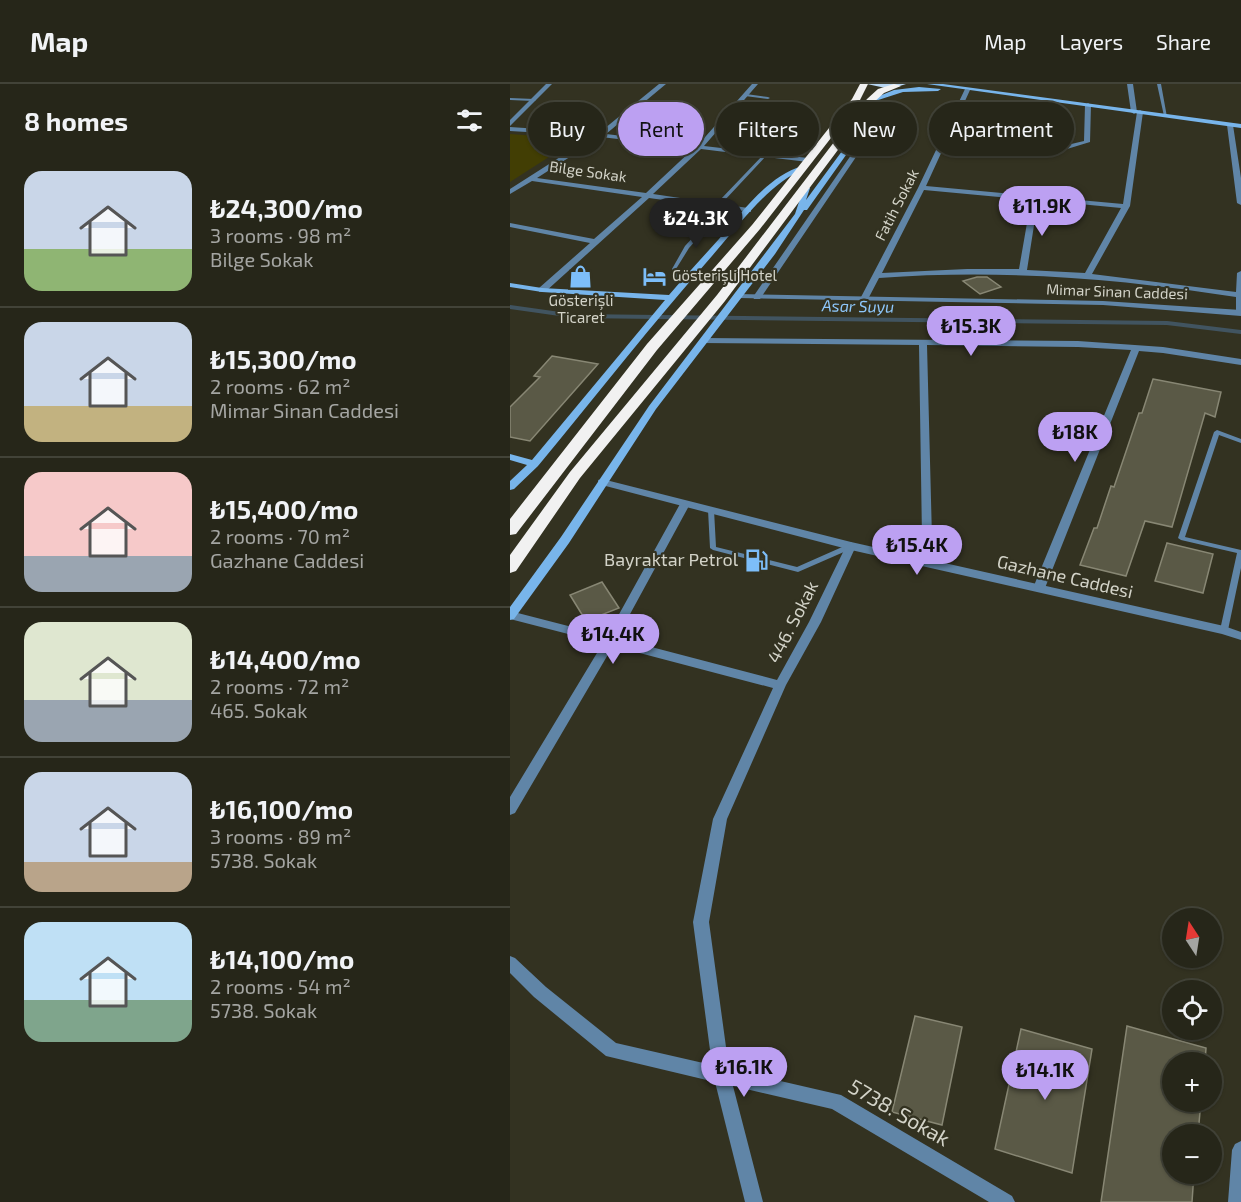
<!DOCTYPE html>
<meta charset="utf-8">
<style>
:root{--surface:#262619;--page:#323226;--text:#f1f3f6;--muted:#a4a5a2;--line:#424338;--accent:#bca0f2}
body{margin:0;font-family:"Exo 2",sans-serif;background:var(--page);color:var(--text);height:100vh;display:flex;flex-direction:column;font-size:22px;white-space:nowrap}
*{box-sizing:border-box;margin:0}
p{font-size:20px;color:var(--muted)}
.icon{flex:none;width:33px;height:33px;fill:none;stroke:currentColor;stroke-width:2;stroke-linecap:round;stroke-linejoin:round}
.map{position:relative;flex:1;overflow:hidden}
.sheet{display:flex;flex-direction:column;background:var(--surface);width:510px}
.sheet>*{flex:none}
.top-card{position:absolute;left:18px;top:18px;width:570px;height:54px;display:flex;gap:12px}
.needle{width:39px;rotate:348deg}
.controls{position:absolute;left:652px;top:824px;display:grid;gap:12px}
.controls a{display:grid;place-items:center;width:60px;height:60px;border-radius:50%;background:var(--surface);box-shadow:0 2px 4px #0004,0 0 0 2px var(--line);font-size:30px}
.price{position:absolute;translate:-50% -51px;padding:0 14px;border-radius:21px;background:var(--accent);color:#111;font-size:20px;line-height:39px;filter:drop-shadow(0 2px 3px #0008)}
.price::after{content:'';position:absolute;left:50%;top:36px;width:18px;height:14px;margin-left:-9px;background:inherit;clip-path:polygon(0 0,100% 0,50% 100%)}
.price.active{background:#222;color:#fff}
ul{padding:0;list-style:none}
li{display:flex;align-items:center;gap:18px;height:150px;padding:0 24px}
li+li{border-top:2px solid var(--line)}
li span{display:grid;place-items:center;flex:none;width:168px;height:120px;border-radius:18px;color:#555}
li>.icon{margin-inline-start:auto}
span .icon{width:72px;height:72px;fill:#fffc;stroke-width:1}
li b{font-size:26px}
h2{display:flex;justify-content:space-between;align-items:center;height:72px;padding:0 24px;font-size:26px}
.tag{padding:0 21px;border-radius:27px;background:var(--surface);box-shadow:0 2px 4px #0004,0 0 0 2px var(--line);font-size:21px;line-height:54px}
.tag.active{background:var(--accent);color:#111}
header{display:flex;align-items:center;gap:36px;box-sizing:border-box;height:84px;padding:0 30px;background:var(--surface);border-bottom:2px solid var(--line)}
header strong{font-size:28px}
nav{display:flex;gap:33px;margin-inline-start:auto;font-size:21px}
main{display:flex;flex:1;min-height:0}
.map>svg:first-child{display:block}
.green{fill:#423e04}
.lines{fill:none;stroke-linecap:round;stroke-linejoin:round}
.stream{stroke:#415460;stroke-width:4}
.building{fill:#5a5946;stroke:#888774;stroke-width:1.5}
.service{fill:#6085a7;fill-rule:evenodd}
.minor{fill:#6085a7;fill-rule:evenodd}
.tertiary{fill:#6085a7;fill-rule:evenodd}
.secondary{fill:#78b5eb;fill-rule:evenodd}
.primary{fill:#b8d6f2;fill-rule:evenodd}
.motorway{fill:#f1f1f1;fill-rule:evenodd}
.labels{text-anchor:middle;stroke-width:4.5;stroke-linejoin:round;paint-order:stroke}
.far-street-label{font-size:15px;fill:#d3d3c8;stroke:#333221}
.far-poi-label{font-size:15px;fill:#d3d3c8;stroke:#333221;text-anchor:start}
.far-water-label{font-size:16px;font-style:italic;fill:#8ec7fb;stroke:#333221}
.poi-label{font-size:18px;fill:#d3d3c8;stroke:#333221;text-anchor:end}
.street-label{font-size:18px;fill:#d3d3c8;stroke:#333221}
.near-street-label{font-size:21px;fill:#d3d3c8;stroke:#333221}
</style>
<header>
<strong>Map</strong>
<nav><a>Map</a><a>Layers</a><a>Share</a></nav>
</header>
<main>
<section class="sheet">
<h2>8 homes<svg class="icon" aria-label="filters" viewBox="0 0 24 24"><path d="M4 7h16M4 17h16"/><circle cx="9" cy="7" r="2"/><circle cx="15" cy="17" r="2"/></svg></h2>
<ul>
<li><span style="background:linear-gradient(#c9d6e8 65%,#8fb573 0)"><svg class="icon" aria-label="home" viewBox="0 0 24 24"><path d="M3 11l9-7 9 7M6 9v11h12V9"/></svg></span><div><b>₺24,300/mo</b><p>3 rooms · 98 m²</p><p>Bilge Sokak</p></div></li>
<li><span style="background:linear-gradient(#c9d6e8 70%,#c2b280 0)"><svg class="icon" aria-label="home" viewBox="0 0 24 24"><path d="M3 11l9-7 9 7M6 9v11h12V9"/></svg></span><div><b>₺15,300/mo</b><p>2 rooms · 62 m²</p><p>Mimar Sinan Caddesi</p></div></li>
<li><span style="background:linear-gradient(#f6c9c9 70%,#9aa5b1 0)"><svg class="icon" aria-label="home" viewBox="0 0 24 24"><path d="M3 11l9-7 9 7M6 9v11h12V9"/></svg></span><div><b>₺15,400/mo</b><p>2 rooms · 70 m²</p><p>Gazhane Caddesi</p></div></li>
<li><span style="background:linear-gradient(#dfe7d0 65%,#9aa5b1 0)"><svg class="icon" aria-label="home" viewBox="0 0 24 24"><path d="M3 11l9-7 9 7M6 9v11h12V9"/></svg></span><div><b>₺14,400/mo</b><p>2 rooms · 72 m²</p><p>465. Sokak</p></div></li>
<li><span style="background:linear-gradient(#c9d6e8 75%,#b9a48a 0)"><svg class="icon" aria-label="home" viewBox="0 0 24 24"><path d="M3 11l9-7 9 7M6 9v11h12V9"/></svg></span><div><b>₺16,100/mo</b><p>3 rooms · 89 m²</p><p>5738. Sokak</p></div></li>
<li><span style="background:linear-gradient(#bfe0f5 65%,#7fa58c 0)"><svg class="icon" aria-label="home" viewBox="0 0 24 24"><path d="M3 11l9-7 9 7M6 9v11h12V9"/></svg></span><div><b>₺14,100/mo</b><p>2 rooms · 54 m²</p><p>5738. Sokak</p></div></li>
</ul>
</section>
<div class="map">
<svg width="731" height="1118" viewBox="0 0 731 1118">
<rect width="100%" height="100%" fill="#333221"/>
<!-- green -->
<path class="green" d="M0 50 67 55 0 98Z"/>
<g class="lines">
<!-- stream -->
<path class="stream" d="M0 223 64 232 657 239 731 248"/>
</g>
<!-- building -->
<path class="building" d="M146 28 191 33 173 51 126 46Z
M467 193H477L491 203 470 210 453 197Z
M42 272 88 280 20 357 0 353V323L30 293 24 292Z
M643 295 711 308 705 333 695 329 662 443 635 437 616 492 570 481 584 444H587L601 402 604 403 629 329H632Z
M657 459 703 470 693 509 645 497Z
M92 498 109 524 76 537 60 511Z
M405 932 452 943 432 1041 382 1028Z
M617 942 696 964 695 978H663V1017H691L688 1050H663V1089H684L682 1118H591Z
M511 945 582 965 562 1089 485 1065Z"/>
<g class="lines">
<!-- service -->
<path class="service" d="M647 0H651L657 33 654 32Z
M236 10 258 13 260 14 258 15 235 12Z
M0 14 24 15 26 16 24 17 0 16Z
M254 70 257 71 214 117 211 128 179 164 166 185 169 192 177 199 172 200 165 194 162 185 175 162 207 127 210 116Z
M707 346 731 355V359L709 351 675 453 731 466V484L718 546 714 549 710 546 727 469 671 456 668 454 704 348Z
M201 424 204 426 206 463 287 483 339 460H343L344 462 343 464 288 488 203 466 200 464 198 426Z"/>
<!-- minor -->
<path class="minor" d="M36 0H42L0 42V36Z
M149 0H156L96 50 188 61 242 0H248L194 62 298 74 301 76 298 78 191 65 143 110 238 124H241V128L139 114 35 208H29V204L80 159 0 143V139L84 155 132 113 22 97 0 110V105L83 52 0 47V43L89 49ZM91 53 184 64 136 109 27 94Z
M617 0H623L627 28 630 26 633 28 620 122 582 190 726 208 727 189 731 187V231L726 229V213C607 194 489 185 369 194L357 217H351L350 215 408 104 455 5 460 6 440 50 557 61 574 57 575 21 578 19 581 21 580 58 557 65 438 54 416 102 613 120 627 28 624 30 621 28ZM414 106 521 116 509 185H457L372 189ZM528 116 611 124 575 189 517 186Z
M366 35 371 36 250 215H244L243 213Z
M720 39 723 41 731 94V121L727 119 717 41Z
M193 254 568 257 653 263 731 275V281L653 269 629 267 535 504 529 508 523 504 621 266 568 263 417 261 422 454 416 478 410 482 404 478 412 454 409 261 190 259 189 257Z
M175 417 180 420 107 554 267 596 299 538 336 462 341 458 346 462 311 538 276 601 217 735 199 838 219 985 331 1011 502 1112 505 1118H479L322 1025 223 1002 253 1118H235L205 998 96 972 24 913 0 889V872L5 874 36 903 106 959 202 981 183 838 203 735 263 604 103 562 5 729 0 731V713L93 559 0 535V527L97 552 170 420Z
M731 1057V1118H718L722 1066 725 1060Z"/>
<!-- tertiary -->
<path class="tertiary" d="M226 210 593 217 731 226V232L593 221 229 214 225 212Z
M92 395 341 458 714 542 731 548V556L712 550 341 466 88 400V396Z"/>
<!-- secondary -->
<path class="secondary" d="M417 0H433L731 40V44Z
M409 3 431 5 428 7 393 8 362 18 357 17 384 6Z
M355 20 360 21 358 40 297 126H294L265 170 146 325 59 459 4 535 0 536V523L51 453 139 322 285 130 294 103 300 104 296 116 352 40Z
M292 82 295 84 294 85C258 100 228 142 202 172 142 240 86 312 28 382L4 405 0 406V397L17 381 0 376V370L22 376 155 216 32 208 0 203V199L32 204 159 211C175 192 192 174 209 155 232 128 257 93 292 82Z"/>
<!-- primary -->
<path class="primary" d="M357 0H396L380 5Z"/>
<!-- motorway -->
<path class="motorway" d="M350 0H358L349 18 250 145 147 266 6 450 0 451V435L137 260 242 141 342 15Z
M384 0 391 2 374 9 363 19 215 217 70 394 6 487 0 489V471L60 388 207 211 357 15 368 5Z"/>
</g>
<!-- icons -->
<defs>
<symbol id="hotel-bare" viewBox="-9 -9 18 18"><path d="M-6-4.5h1.5V1H6V5H4.5V3h-9V5H-6ZM-4 0a1.8 1.8 0 1 1 3.6 0ZM.5 0V-2.5h3Q6-2.5 6 0Z" fill="#7dbef9" stroke="#333221" stroke-width="2.5" paint-order="stroke"/></symbol>
<symbol id="shop-bare" viewBox="-9 -9 18 18"><path d="M-5-2.5h2.3a2.7 3.5 0 0 1 5.4 0H5L5.5 6h-11ZM-1.5-2.5h3a1.5 2.3 0 0 0-3 0Z" fill="#7dbef9" stroke="#333221" stroke-width="2.5" paint-order="stroke"/></symbol>
<symbol id="fuel-bare" viewBox="-9 -9 18 18"><path d="M-5.5-6h7V0h2V4h1.3V-2.5L3-4.5l.8-.8L6-3V5H2.5V1h-1V6h-7ZM-4.2-4.7v3.2H.2V-4.7Z" fill="#7dbef9" stroke="#333221" stroke-width="2.5" paint-order="stroke"/></symbol>
</defs>
<g fill-rule="evenodd">
<use href="#hotel-bare" x="128" y="176" width="33" height="33"/>
<use href="#shop-bare" x="54" y="176" width="33" height="33"/>
<use href="#fuel-bare" x="230" y="460" width="33" height="33"/>
</g>
<g class="labels">
<!-- far-street labels -->
<g class="far-street-label">
<text transform="translate(78 88) rotate(8)" y="5">Bilge Sokak</text>
<text transform="translate(387 121) rotate(-63)" y="5">Fatih Sokak</text>
<text transform="translate(607 208) rotate(2)" y="5">Mimar Sinan Caddesi</text>
</g>
<!-- far-poi labels -->
<g class="far-poi-label">
<text x="162" y="197">Gösterişli Hotel</text>
<text x="71" y="222" text-anchor="middle">Gösterişli<tspan x="71" dy="17">Ticaret</tspan></text>
</g>
<!-- far-water labels -->
<g class="far-water-label">
<text transform="translate(348 222) rotate(1)" y="6">Asar Suyu</text>
</g>
<!-- poi labels -->
<g class="poi-label">
<text x="228" y="482">Bayraktar Petrol</text>
</g>
<!-- street labels -->
<g class="street-label">
<text transform="translate(555 493) rotate(13)" y="6">Gazhane Caddesi</text>
<text transform="translate(283 538) rotate(-63)" y="6">446. Sokak</text>
</g>
<!-- near-street labels -->
<g class="near-street-label">
<text transform="translate(389 1029) rotate(30)" y="7">5738. Sokak</text>
</g>
</g>
</svg>
<div class="controls">
<a><svg class="needle" viewBox="-14 -14 28 28"><path d="M0-13l5 13h-10z" fill="#e53935"/><path d="M0 13l5-13h-10z" fill="#a4a5a2"/></svg></a>
<a><svg class="icon" aria-label="locate" viewBox="0 0 24 24"><circle cx="12" cy="12" r="6"/><path d="M12 2v4M12 18v4M2 12h4M18 12h4"/></svg></a>
<a>+</a>
<a>−</a>
</div>
<b class="price" style="left:532px;top:153px">₺11.9K</b>
<b class="price active" style="left:186px;top:165px">₺24.3K</b>
<b class="price" style="left:461px;top:273px">₺15.3K</b>
<b class="price" style="left:565px;top:379px">₺18K</b>
<b class="price" style="left:407px;top:492px">₺15.4K</b>
<b class="price" style="left:103px;top:581px">₺14.4K</b>
<b class="price" style="left:234px;top:1014px">₺16.1K</b>
<b class="price" style="left:535px;top:1017px">₺14.1K</b>
<div class="top-card">
<a class="tag">Buy</a>
<a class="tag active">Rent</a>
<a class="tag">Filters</a>
<a class="tag">New</a>
<a class="tag">Apartment</a>
</div>
</div>
</main>
